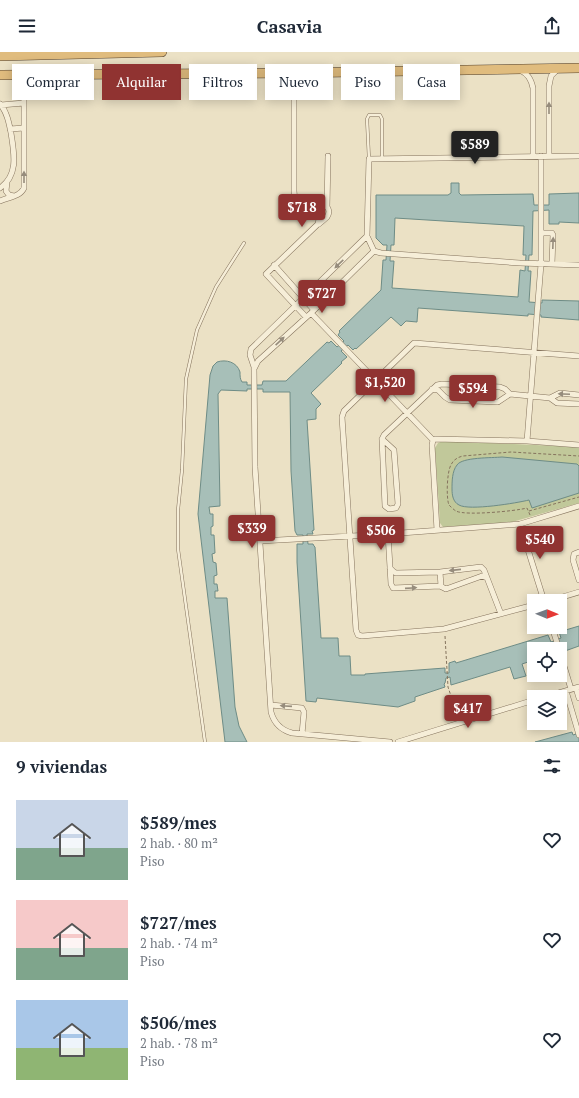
<!DOCTYPE html>
<html lang="es">
<meta charset="utf-8">
<style>
:root{--surface:#fff;--page:#f2f2f3;--text:#1f2937;--muted:#747a83;--accent:#903331}
body{margin:0;font-family:"PT Serif",serif;background:var(--page);color:var(--text);height:100vh;display:flex;flex-direction:column;font-size:15px;white-space:nowrap}
*{box-sizing:border-box;margin:0}
p{font-size:13px;color:var(--muted)}
.icon{flex:none;width:22px;height:22px;fill:none;stroke:currentColor;stroke-width:2;stroke-linecap:round;stroke-linejoin:round}
.map{position:relative;height:690px;overflow:hidden}
.drawer{display:flex;flex-direction:column;background:var(--surface);flex:1}
.drawer>*{flex:none}
.banner{position:absolute;left:12px;top:12px;width:555px;height:36px;display:flex;gap:8px}
.needle{width:26px;rotate:91deg}
.controls{position:absolute;left:527px;top:542px;display:grid;gap:8px}
.controls a{display:grid;place-items:center;width:40px;height:40px;border-radius:0px;background:var(--surface);box-shadow:0 2px 10px #0003;font-size:20px}
.price{position:absolute;translate:-50% -34px;padding:0 9px;border-radius:4px;background:var(--accent);color:#fff;font-size:13px;line-height:26px;filter:drop-shadow(0 1px 2px #0008)}
.price::after{content:'';position:absolute;left:50%;top:24px;width:12px;height:9px;margin-left:-6px;background:inherit;clip-path:polygon(0 0,100% 0,50% 100%)}
.price.on{background:#222;color:#fff}
ul{padding:0;list-style:none}
li{display:flex;align-items:center;gap:12px;height:100px;padding:0 16px}
li span{display:grid;place-items:center;flex:none;width:112px;height:80px;border-radius:0px;color:#555}
li>.icon{margin-inline-start:auto}
span .icon{width:48px;height:48px;fill:#fffc;stroke-width:1}
li b{font-size:17px}
h2{display:flex;justify-content:space-between;align-items:center;height:48px;padding:0 16px;font-size:17px}
.chip{padding:0 14px;border-radius:0px;background:var(--surface);box-shadow:0 2px 10px #0003;font-size:14px;line-height:36px}
.chip.on{background:var(--accent);color:#fff}
header{display:flex;justify-content:space-between;align-items:center;height:52px;padding:0 16px;background:var(--surface);font-size:18px;font-weight:600}
.map>svg:first-child{display:block}
.green{fill:#c1c89a}
.water{fill:#a7bfb8;stroke:#6e8c86;fill-rule:evenodd}
.lines{fill:none;stroke-linecap:round;stroke-linejoin:round}
.service-casing{stroke:#85735d;stroke-width:3.5}
.minor-casing{stroke:#85735d;stroke-width:6}
.trunk-casing{stroke:#534230;stroke-width:10}
.path{stroke:#85735d;stroke-width:1;stroke-dasharray:3 2;stroke-linecap:butt}
.service{stroke:#f6eed8;stroke-width:2.5}
.minor{stroke:#f6eed8;stroke-width:5}
.trunk{stroke:#e0bc7e;stroke-width:9}
.oneway{fill:#968c7c}
</style>
<header><svg class="icon" aria-label="menu" viewBox="0 0 24 24"><path d="M4 6h16M4 12h16M4 18h16"/></svg>Casavia<svg class="icon" aria-label="share" viewBox="0 0 24 24"><path d="M12 15V3M7 8l5-5 5 5M5 13v7h14v-7"/></svg></header>
<div class="map">
<svg width="579" height="690" viewBox="0 0 579 690">
<rect width="100%" height="100%" fill="#ebe1c5"/>
<!-- green -->
<path class="green" d="M443 389 579 395V451L512 470 443 475 440 471 435 396 438 391Z"/>
<!-- water -->
<path class="water" d="M451 131H459V141L461 143 533 142 534 153H549V142L579 141V171L559 170V172H549V158L533 159 532 203H529L528 219H531L529 250 542 251V248L579 249V268L541 265V263L528 262V264L418 256 417 270 406 269 401 274 391 265 356 297 355 296 353 298 348 293 341 299 347 305 341 310 342 311 311 341 321 352 316 357V367L307 368 314 478 312 479 313 482H307L308 492H313L314 494 315 495 321 586H338L339 604H350L351 623H365V622L445 616V621H449V611L455 609 456 611 548 583 551 590 561 586 559 580 579 574V594L565 599 563 592 552 595 553 597H534V608L522 612 526 624 514 627 510 615 451 633 450 625 446 626 445 631 444 632 445 635 415 645V649L398 655 317 646 316 650 306 649 297 510V492H303V483H297L295 479 291 419 290 340H263V337H247V339L221 338 218 342 220 454 209 455 210 462H213V474L211 475V483H214L215 501 212 502 213 510 216 511 217 523 214 524V532H217L218 539H215V546H227L235 655 239 674 247 690H225L198 462 210 323 213 314 217 310C226 307 237 310 240 320 240 324 240 327 242 330H247V333H262L263 329H286L327 290 329 291 331 289 337 295 344 289 338 283 340 280 339 279 381 238 383 208H386L387 193H383L376 186V143H448L451 141ZM395 166 524 174 523 203H526L525 219 520 218 518 245 392 236 394 209H390L391 193H394Z
M502 405 577 412 579 414V441L532 456 529 448C517 451 469 459 459 453 453 450 452 443 452 437 452 430 452 419 457 413 462 405 492 406 502 405Z
M572 680 573 683 579 681V690H535Z"/>
<g class="lines">
<defs>
<path id="service" d="M369 107 367 67 369 63H380L382 67V106
M205 690 178 497V458L182 418 186 327 197 278 216 235 244 191"/>
<path id="minor" d="M520 18C528 22 531 27 533 36V104
M294 21V139L295 150 298 154H315C319 160 320 164 318 172L266 222 306 265
M0 52C7 60 9 71 11 81 14 101 19 123 0 136
M1 53 24 51
M10 77 24 76
M549 104V34L551 24 558 17
M7 130 6 139 9 143 14 144
M0 149C8 145 20 145 24 136V38L26 30 33 24
M315 154C323 149 333 156 327 165 325 167 321 170 319 172
M327 155 328 104
M541 181H552L553 183 552 212
M367 184 251 297 250 303 254 315 255 415 271 660C274 671 281 678 292 681L390 690
M374 199 367 184 369 107 579 104
M374 199 381 201 520 211 579 213
M274 213 314 258
M311 261 433 388
M254 317 258 309 311 261 374 199
M432 337 438 338 445 345 450 348 498 350 510 342
M550 346 560 341 579 343
M382 387 394 398 398 452 396 456 389 457 385 454 382 387 384 383 437 333 442 332 500 335 505 337 510 342 550 346 557 351 579 352
M527 389 541 212V104
M520 472 544 549
M437 478 432 393 433 388 435 387 527 389 579 393
M388 482 391 532 393 536 440 534 446 537 482 524 487 526
M260 489 388 482 520 472 579 454
M579 500 574 502 573 508 579 528
M390 516 394 520 396 521 440 520 481 515 484 518 501 562
M440 520 441 534
M549 549 579 540
M534 553 444 577 362 584 358 583 356 578 342 365 344 359 414 291 579 304
M552 575 559 597
M560 601 571 637
M576 636 579 646
M566 639 579 683
M545 645 579 635
M271 653 302 656 304 660 302 682
M398 690 534 648"/>
<path id="trunk" d="M0 4 162 0
M0 23 294 21 579 16"/>
</defs>
<!-- service casing -->
<use href="#service" class="service-casing"/>
<!-- minor casing -->
<use href="#minor" class="minor-casing"/>
<!-- trunk casing -->
<use href="#trunk" class="trunk-casing"/>
<!-- path -->
<path class="path" d="M529 459 579 445
M530 463 527 456C516 459 465 464 456 459 454 458 451 455 449 453 446 446 447 419 451 413 453 408 458 405 463 404L511 400 579 404
M445 584 448 635 458 665"/>
<!-- service -->
<use href="#service" class="service"/>
<!-- minor -->
<use href="#minor" class="minor"/>
<!-- trunk -->
<use href="#trunk" class="trunk"/>
</g>
<!-- one-way arrows -->
<defs><path id="oneway-solid" d="M-6-.8H1V-3.2L6.5 0L1 3.2V.8H-6Z"/></defs>
<g class="oneway">
<use href="#oneway-solid" transform="translate(549 56) rotate(-90)"/>
<use href="#oneway-solid" transform="translate(24 125) rotate(-90)"/>
<use href="#oneway-solid" transform="translate(553 191) rotate(-88)"/>
<use href="#oneway-solid" transform="translate(339 212) rotate(136)"/>
<use href="#oneway-solid" transform="translate(280 289) rotate(-43)"/>
<use href="#oneway-solid" transform="translate(564 342) rotate(-178)"/>
<use href="#oneway-solid" transform="translate(455 518) rotate(174)"/>
<use href="#oneway-solid" transform="translate(411 536) rotate(-4)"/>
<use href="#oneway-solid" transform="translate(286 654) rotate(-176)"/>
</g>
</svg>
<div class="controls">
<a><svg class="needle" viewBox="-14 -14 28 28"><path d="M0-13l5 13h-10z" fill="#e53935"/><path d="M0 13l5-13h-10z" fill="#747a83"/></svg></a>
<a><svg class="icon" aria-label="locate" viewBox="0 0 24 24"><circle cx="12" cy="12" r="6"/><path d="M12 2v4M12 18v4M2 12h4M18 12h4"/></svg></a>
<a><svg class="icon" aria-label="layers" viewBox="0 0 24 24"><path d="M12 4l9 5-9 5-9-5zM3 14l9 5 9-5"/></svg></a>
</div>
<b class="price on" style="left:475px;top:113px">$589</b>
<b class="price" style="left:302px;top:176px">$718</b>
<b class="price" style="left:322px;top:262px">$727</b>
<b class="price" style="left:385px;top:351px">$1,520</b>
<b class="price" style="left:473px;top:357px">$594</b>
<b class="price" style="left:252px;top:497px">$339</b>
<b class="price" style="left:381px;top:499px">$506</b>
<b class="price" style="left:540px;top:508px">$540</b>
<b class="price" style="left:468px;top:677px">$417</b>
<div class="banner">
<a class="chip">Comprar</a>
<a class="chip on">Alquilar</a>
<a class="chip">Filtros</a>
<a class="chip">Nuevo</a>
<a class="chip">Piso</a>
<a class="chip">Casa</a>
</div>
</div>
<section class="drawer">
<h2>9 viviendas<svg class="icon" aria-label="filters" viewBox="0 0 24 24"><path d="M4 7h16M4 17h16"/><circle cx="9" cy="7" r="2"/><circle cx="15" cy="17" r="2"/></svg></h2>
<ul>
<li><span style="background:linear-gradient(#c9d6e8 60%,#7fa58c 0)"><svg class="icon" aria-label="home" viewBox="0 0 24 24"><path d="M3 11l9-7 9 7M6 9v11h12V9"/></svg></span><div><b>$589/mes</b><p>2 hab. · 80 m²</p><p>Piso</p></div><svg class="icon" aria-label="heart" viewBox="0 0 24 24"><path d="M12 20l-8-8c-3-5 5-10 8-4 3-6 11-1 8 4z"/></svg></li>
<li><span style="background:linear-gradient(#f6c9c9 60%,#7fa58c 0)"><svg class="icon" aria-label="home" viewBox="0 0 24 24"><path d="M3 11l9-7 9 7M6 9v11h12V9"/></svg></span><div><b>$727/mes</b><p>2 hab. · 74 m²</p><p>Piso</p></div><svg class="icon" aria-label="heart" viewBox="0 0 24 24"><path d="M12 20l-8-8c-3-5 5-10 8-4 3-6 11-1 8 4z"/></svg></li>
<li><span style="background:linear-gradient(#a9c7e8 60%,#8fb573 0)"><svg class="icon" aria-label="home" viewBox="0 0 24 24"><path d="M3 11l9-7 9 7M6 9v11h12V9"/></svg></span><div><b>$506/mes</b><p>2 hab. · 78 m²</p><p>Piso</p></div><svg class="icon" aria-label="heart" viewBox="0 0 24 24"><path d="M12 20l-8-8c-3-5 5-10 8-4 3-6 11-1 8 4z"/></svg></li>
</ul>
</section>
